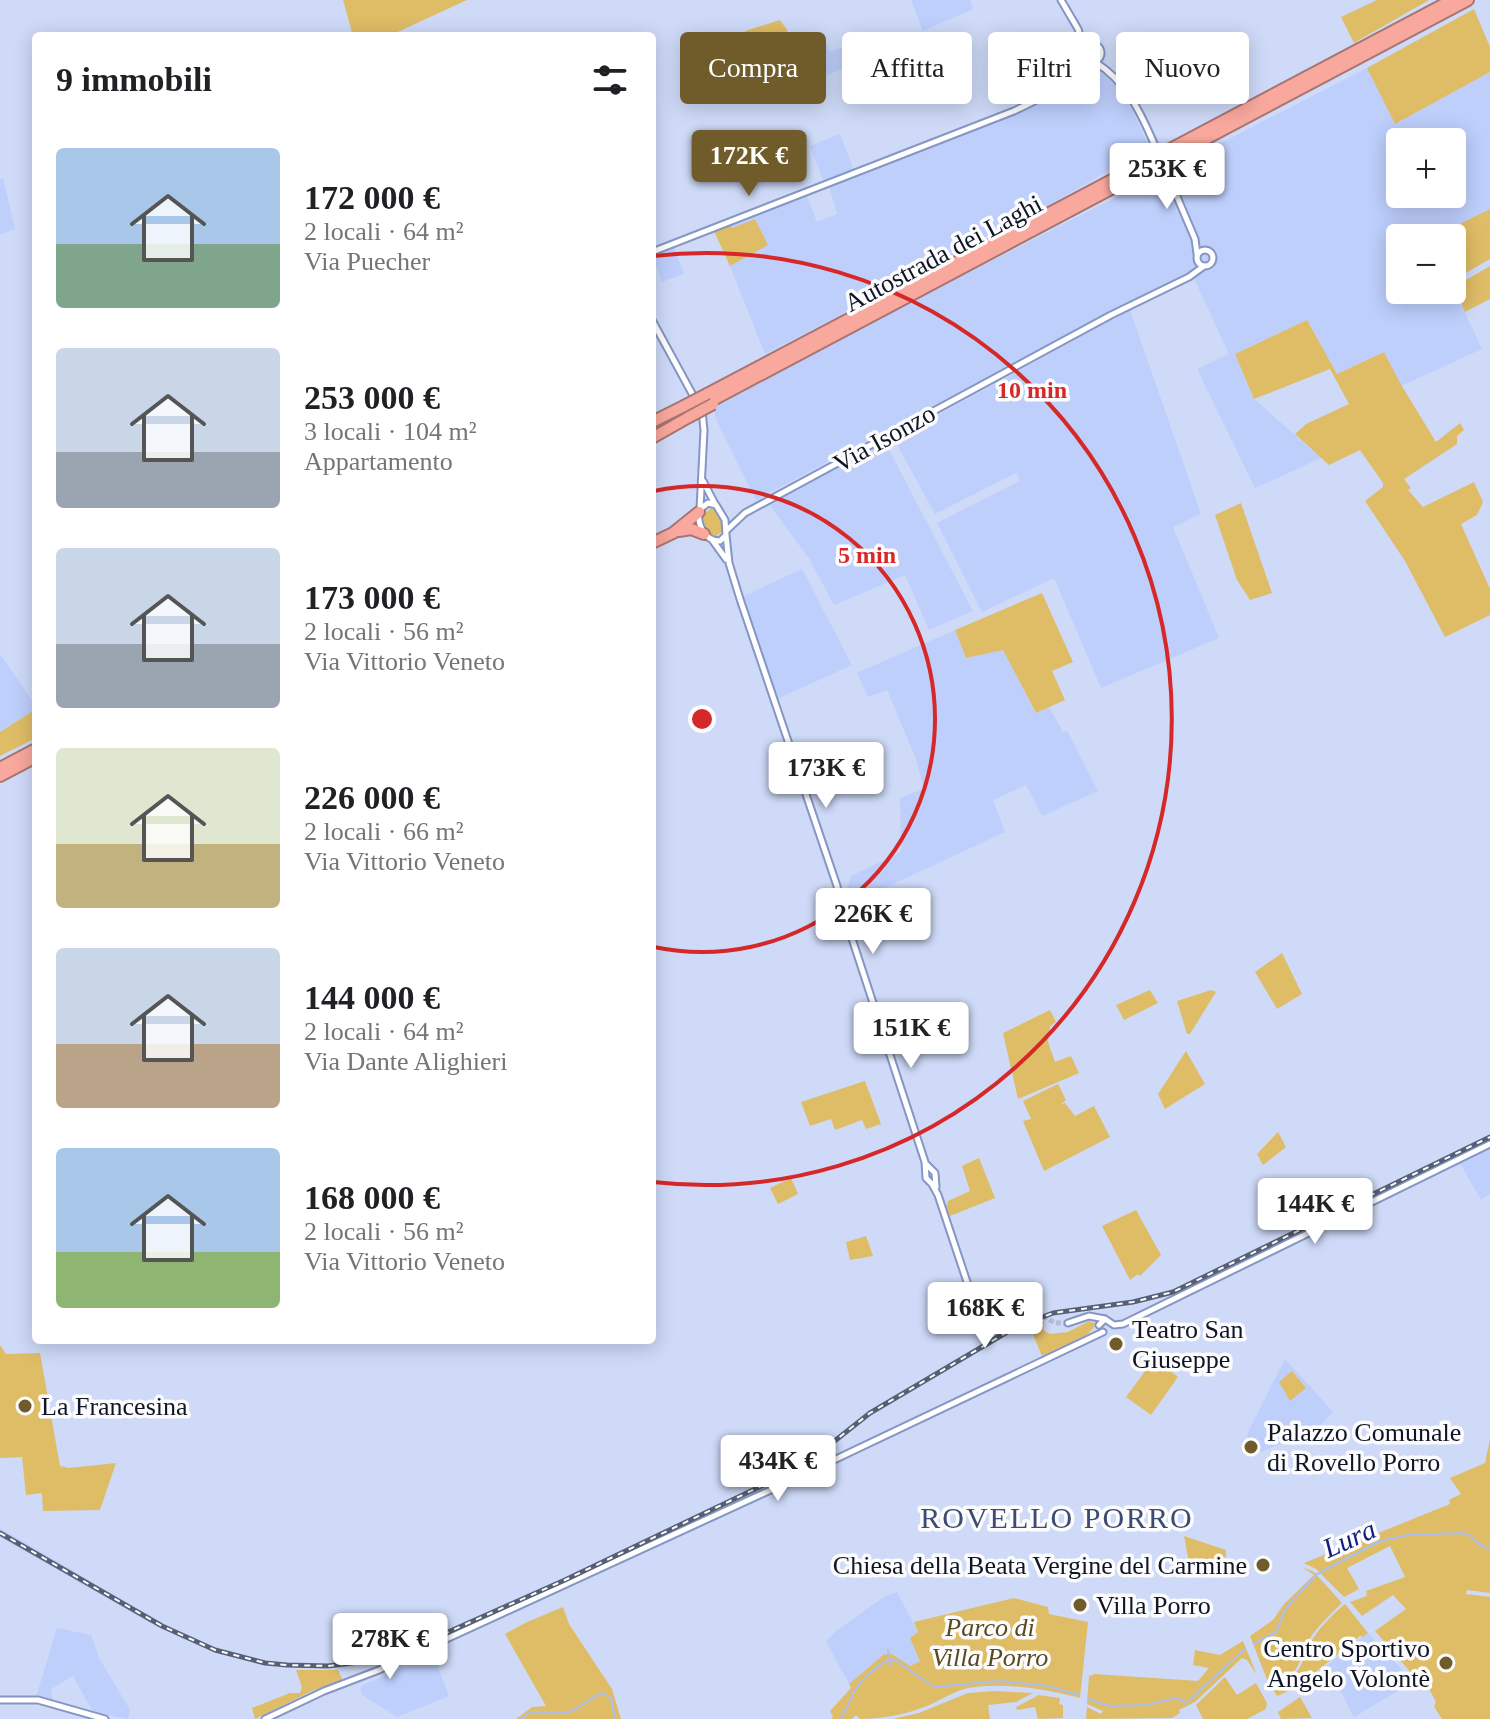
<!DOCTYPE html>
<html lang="it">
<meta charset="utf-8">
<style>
:root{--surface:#fff;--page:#f2f2f2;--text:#202124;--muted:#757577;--accent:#705c2b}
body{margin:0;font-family:"Times New Roman",serif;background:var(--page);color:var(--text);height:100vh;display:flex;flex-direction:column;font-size:30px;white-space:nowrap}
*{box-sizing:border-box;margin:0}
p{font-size:26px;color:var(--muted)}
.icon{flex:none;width:44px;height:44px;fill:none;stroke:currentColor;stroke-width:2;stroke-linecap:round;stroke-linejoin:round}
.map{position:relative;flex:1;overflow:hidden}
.details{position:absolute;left:32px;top:32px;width:624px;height:1312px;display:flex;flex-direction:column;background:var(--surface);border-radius:8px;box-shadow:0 4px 20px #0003}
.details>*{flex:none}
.guide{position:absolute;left:680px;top:32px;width:690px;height:72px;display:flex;gap:16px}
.controls{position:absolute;left:1386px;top:128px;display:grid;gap:16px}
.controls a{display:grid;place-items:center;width:80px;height:80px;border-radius:8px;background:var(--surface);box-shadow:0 4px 20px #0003;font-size:40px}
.price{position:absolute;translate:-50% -68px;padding:0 18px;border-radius:8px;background:#fff;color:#222;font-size:26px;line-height:52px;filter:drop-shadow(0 2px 4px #0008)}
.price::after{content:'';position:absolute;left:50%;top:48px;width:24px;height:18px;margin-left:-12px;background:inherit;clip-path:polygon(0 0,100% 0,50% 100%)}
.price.on{background:var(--accent);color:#fff}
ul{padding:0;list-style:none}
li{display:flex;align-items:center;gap:24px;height:200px;padding:0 24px}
li span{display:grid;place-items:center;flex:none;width:224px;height:160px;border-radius:8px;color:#555}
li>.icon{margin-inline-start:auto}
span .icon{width:96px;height:96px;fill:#fffc;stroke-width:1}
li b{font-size:34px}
h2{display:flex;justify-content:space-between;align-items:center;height:96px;padding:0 24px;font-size:34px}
.chip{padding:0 28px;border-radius:8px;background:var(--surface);box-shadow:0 4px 20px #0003;font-size:28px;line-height:72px}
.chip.on{background:var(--accent);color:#fff}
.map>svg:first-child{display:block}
.built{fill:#becffc;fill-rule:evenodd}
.green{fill:#dfbd67}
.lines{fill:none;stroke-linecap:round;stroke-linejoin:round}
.stream{stroke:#abbff2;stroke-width:2}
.minor-tunnel{stroke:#b1bcd8;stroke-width:5;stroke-dasharray:5 2.5;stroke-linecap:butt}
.minor-casing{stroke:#8596c4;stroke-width:9}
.highway-casing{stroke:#a77573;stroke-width:14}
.minor{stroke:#fff;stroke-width:5}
.highway{stroke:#f9a89d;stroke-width:10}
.rail-casing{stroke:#565f74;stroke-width:5}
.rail{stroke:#fcfcfc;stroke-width:2;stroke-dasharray:6;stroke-linecap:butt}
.highway-bridge-casing{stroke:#a77573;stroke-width:14;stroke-linecap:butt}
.highway-bridge{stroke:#f9a89d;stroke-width:10}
.ring{fill:none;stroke:#d62828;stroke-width:4}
.poi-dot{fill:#705c2b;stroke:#fcfcfc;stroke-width:3}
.labels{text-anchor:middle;stroke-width:7;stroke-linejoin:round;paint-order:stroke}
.street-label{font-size:26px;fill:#0f1526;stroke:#fcfcfc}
.poi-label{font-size:26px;fill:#0f1526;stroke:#fcfcfc;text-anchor:start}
.park-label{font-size:26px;font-style:italic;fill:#594920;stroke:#fcfcfc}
.water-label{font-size:28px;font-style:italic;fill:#12207e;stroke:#fcfcfc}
.quarter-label{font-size:30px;letter-spacing:2px;fill:#3c4b74;stroke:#fcfcfc}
.centre{fill:#d62828;stroke:#fcfcfc;stroke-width:4}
.ring-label{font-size:24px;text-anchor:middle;font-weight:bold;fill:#d62828;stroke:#fcfcfc;stroke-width:7;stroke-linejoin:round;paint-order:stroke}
</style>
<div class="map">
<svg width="1490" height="1719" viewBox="0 0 1490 1719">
<rect width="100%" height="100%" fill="#cedaf8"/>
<!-- built -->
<path class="built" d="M911 0H970L973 9 923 31Z
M822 32 829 52 863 41 868 56 862 62 803 84 790 33 800 35Z
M1087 65 1099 68 1117 87 1132 110 1149 147 1037 212 765 354 730 266 767 245 732 228 730 223 806 194 817 222 837 214 829 186 1035 104 1056 91Z
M1367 68 1395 124 1490 72V209L1431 238H1400V290H1452V285L1482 349 1401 386 1384 352 1337 374 1307 320 1235 354 1254 399 1321 458 1255 488 1197 369 1229 354 1191 272 1034 352 756 500 715 417V406L902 307ZM1400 142H1452V194H1400Z
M840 134 855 173 825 185 810 146Z
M3 178 15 229 0 235V179Z
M674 247 684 274 662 282 652 256Z
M1130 310 1201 514 1173 527 1219 638 1101 688 1054 578 982 612 937 523 1020 481 1016 473 935 514 894 439Z
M885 442 973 611 929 630 905 575 834 605 810 560 769 504Z
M802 569 852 665 777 699 744 596Z
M955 630 966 658 1003 649 1035 712 1049 707 1063 732 1067 731 1098 791 1042 816 1026 785 993 800 1005 832 863 898 846 893 851 876 901 852 900 798 924 789 916 759 887 690 868 697 857 673Z
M0 654 36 706V709L0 732Z
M1490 1144V1194L1481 1200 1458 1160Z
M1285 1359 1333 1412 1318 1428 1261 1452 1247 1436 1248 1432Z
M0 1528 85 1578 155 1619 150 1623 0 1537Z
M897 1592 918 1632 921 1660 910 1666 890 1654 883 1655 849 1684 826 1641 836 1631 884 1597Z
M57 1628 91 1635 99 1658 130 1710 128 1719 93 1712 73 1676 51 1689 53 1701 36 1697Z
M1368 1633 1413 1682 1354 1717 1338 1686 1324 1685 1312 1693 1306 1681Z
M433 1654 449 1696 397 1717 361 1694V1686Z"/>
<!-- green -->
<path class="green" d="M343 0H467L389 36H353Z
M1377 0H1429L1354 43 1341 17Z
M1474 9 1490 47V72L1395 124 1367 68Z
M780 20 788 31 749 43 745 31Z
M1490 209V259L1452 281V238H1431Z
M755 219 768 245 730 266 713 229 730 223 732 228Z
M1490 266V299L1465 312 1454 287Z
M1307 320 1337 374 1384 352 1400 383 1436 442 1460 423 1464 430 1457 436V444L1404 479 1411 488 1408 490 1423 507 1474 482 1483 502 1477 515 1461 524 1490 589V615L1445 637 1405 561 1365 501 1383 487V483L1360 450 1329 465 1295 434 1306 424 1349 404 1330 369 1254 399 1235 354Z
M1241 503 1272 593 1250 600 1237 580 1215 515Z
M711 508 715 510 721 518 723 531 716 536C706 534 704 524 703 515Z
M1042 593 1073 662 1052 671 1065 700 1036 713 1003 650 966 658 955 630Z
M36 709V738L0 756V732Z
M1282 953 1302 994 1277 1009 1255 972Z
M1150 990 1158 1003 1124 1020 1116 1005Z
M1211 990 1216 992 1190 1034H1187L1177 1001Z
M1050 1010 1056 1022 1050 1026 1048 1042 1055 1062 1071 1056 1079 1073 1018 1099 1003 1033Z
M1186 1051 1205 1084 1165 1109 1158 1094Z
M865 1081 881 1124 866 1129 862 1120 835 1130 831 1119 810 1126 801 1102Z
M1058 1084 1066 1100 1060 1105 1065 1103 1075 1116 1094 1106 1110 1137 1044 1171 1023 1121 1031 1119 1023 1101Z
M1278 1132 1286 1147 1263 1165 1257 1154Z
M979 1158 995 1198 950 1216 946 1208 948 1201 970 1191 962 1166Z
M791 1178 798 1194 778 1204 770 1188Z
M1136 1210 1161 1255 1140 1276 1138 1274 1130 1280 1102 1226Z
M866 1236 873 1256 850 1260 846 1242Z
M1044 1321 1043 1330 1050 1334 1068 1332 1089 1321 1096 1324C1085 1343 1061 1347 1042 1356L1030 1327Z
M0 1345 6 1354 40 1353 60 1466 69 1468 116 1463 100 1510 43 1511 42 1493 26 1495 22 1457 0 1458Z
M1154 1359 1178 1377 1151 1415 1126 1397Z
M1292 1371 1306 1388 1290 1401 1279 1382Z
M1490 1439V1593L1467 1590 1466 1594 1490 1597V1719H1442L1434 1707 1436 1702 1425 1681 1419 1682 1375 1631 1406 1609 1393 1595 1362 1616 1350 1602 1367 1596 1366 1591 1405 1577 1390 1546 1347 1568 1359 1589 1344 1597 1316 1569 1304 1563 1450 1504 1449 1500 1461 1494 1450 1478 1485 1463Z
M1184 1536 1226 1550V1557L1190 1568Z
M1302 1567 1314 1572 1342 1603C1332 1613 1320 1624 1312 1635 1297 1659 1303 1679 1268 1682L1250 1636 1273 1620 1284 1604 1314 1575Z
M1014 1598 1048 1607 1049 1614 1088 1622 1080 1698C1045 1689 1005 1682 968 1688 954 1691 941 1700 927 1706 907 1714 882 1719 860 1719L856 1715 852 1719H831L833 1717 830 1711 851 1688 849 1684 883 1655 890 1653 910 1666 920 1661 910 1638 918 1632 914 1622Z
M1345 1604 1368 1633 1363 1637 1360 1636 1311 1676 1291 1690 1277 1696 1271 1685C1305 1680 1299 1660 1314 1637 1322 1625 1334 1613 1345 1604Z
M563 1607 569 1624 612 1689 621 1719H516L532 1707 546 1706 505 1634 525 1623Z
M1243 1641 1257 1675 1247 1660 1242 1658 1195 1702 1179 1710 1180 1713 1172 1718 1086 1719 1087 1707 1101 1714 1103 1711 1087 1704 1089 1676 1095 1674 1198 1681 1209 1668 1193 1665 1195 1650 1220 1655Z
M296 1670H338L343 1681 314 1690 255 1719 252 1708 290 1693H300L302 1687Z
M1225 1677 1237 1695 1256 1683 1267 1703 1266 1709 1247 1719H1203L1196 1705Z
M995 1691 1033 1693 1016 1702 988 1705 990 1719H893L919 1713 968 1693Z
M1039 1695 1060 1698 1059 1704 1063 1705V1718L1038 1719 1035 1707 1017 1710 1016 1707Z
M1300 1697 1312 1718 1281 1719 1278 1712Z"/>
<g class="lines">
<!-- stream -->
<path class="stream" d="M1254 1644 1276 1632 1286 1608 1317 1574 1380 1541 1408 1535 1459 1533 1469 1535 1482 1547 1490 1548
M888 1650 891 1666
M1088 1699 1110 1706 1147 1705 1176 1698 1186 1703 1245 1649
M521 1719C535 1706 546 1715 563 1713 579 1712 589 1697 603 1693L611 1698 615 1719
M840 1719C847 1710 849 1700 855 1691 861 1679 877 1666 888 1660L896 1661 934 1687 998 1681 1048 1686 1079 1695"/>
<!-- minor-tunnel -->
<path class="minor-tunnel" d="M1022 1314 1035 1311 1055 1323H1068"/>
<defs>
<path id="minor" d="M1061 0 1078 29 1084 49
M1083 53a9 9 0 1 1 18 0a9 9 0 1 1-18 0Z
M1095 62C1126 81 1141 113 1155 146
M1166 171 1195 239 1197 254
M1197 258a8 8 0 1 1 16 0a8 8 0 1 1-16 0Z
M652 252 1014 111C1042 98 1069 85 1084 57
M652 320 695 399
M703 481 715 504
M708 503 716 505 725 520 726 535 720 541C704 541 697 524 699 510Z
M700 509 704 430 702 411
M727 530 745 513 1111 315 1189 277 1204 266
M726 535 729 563 740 599 837 886 840 904
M713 541 726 559
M839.5 906a5.5 5.5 0 1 1 11 0a5.5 5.5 0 1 1-11 0Z
M843 911 925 1162 926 1178 932 1184
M927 1165 935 1173 936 1187
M932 1184 938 1195 982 1327
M981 1329a7 7 0 1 1 14 0a7 7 0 1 1-14 0Z
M1068 1323 1089 1316 1105 1319
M1099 1325 1105 1319 1114 1325 1123 1324 1490 1144
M995 1329 1022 1314
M0 1700H38L105 1719
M265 1719 324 1691 379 1670 775 1488 1103 1332"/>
<path id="highway" d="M707 394 1452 0
M711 401 1468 0
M652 422 684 406
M652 438 689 417
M679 531 691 529 704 534
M652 543 673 533 699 512
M0 768 36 749
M0 776 36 757"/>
</defs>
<!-- minor casing -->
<use href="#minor" class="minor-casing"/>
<!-- highway casing -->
<use href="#highway" class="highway-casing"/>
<!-- minor -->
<use href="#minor" class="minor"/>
<!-- highway -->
<use href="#highway" class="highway"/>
<defs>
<path id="rail" d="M0 1533 162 1626 215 1650 265 1663 287 1665 328 1666 374 1660 428 1641 565 1580 803 1466 870 1413 1014 1328 1053 1313 1133 1302 1173 1292 1490 1137"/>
</defs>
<!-- rail casing -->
<use href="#rail" class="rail-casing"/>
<!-- rail -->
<use href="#rail" class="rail"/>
<defs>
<path id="highway-bridge" d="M684 406 707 394
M689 417 713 404"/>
</defs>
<!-- highway-bridge casing -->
<use href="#highway-bridge" class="highway-bridge-casing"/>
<!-- highway-bridge -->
<use href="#highway-bridge" class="highway-bridge"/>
</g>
<!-- distance rings -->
<g class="ring">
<path d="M654 491A233 233 0 1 1 654 947"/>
<path d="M653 256A466 466 0 1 1 653 1182"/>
</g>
<!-- markers -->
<g class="poi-dot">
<circle cx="1116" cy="1344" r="8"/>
<circle cx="25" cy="1406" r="8"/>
<circle cx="1251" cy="1447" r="8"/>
<circle cx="1263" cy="1565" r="8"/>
<circle cx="1080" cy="1605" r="8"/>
<circle cx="1446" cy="1663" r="8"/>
</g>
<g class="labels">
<!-- street labels -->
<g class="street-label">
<text transform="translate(943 253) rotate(-28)" y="9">Autostrada dei Laghi</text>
<text transform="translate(884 438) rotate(-29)" y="9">Via Isonzo</text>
</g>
<!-- poi labels -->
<g class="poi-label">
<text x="1132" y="1338">Teatro San<tspan x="1132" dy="30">Giuseppe</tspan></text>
<text x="41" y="1415">La Francesina</text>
<text x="1267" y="1441">Palazzo Comunale<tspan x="1267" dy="30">di Rovello Porro</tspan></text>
<text x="1247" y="1574" text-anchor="end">Chiesa della Beata Vergine del Carmine</text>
<text x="1096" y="1614">Villa Porro</text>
<text x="1430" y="1657" text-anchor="end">Centro Sportivo<tspan x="1430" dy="30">Angelo Volontè</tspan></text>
</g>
<!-- park labels -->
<g class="park-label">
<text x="990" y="1636">Parco di<tspan x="990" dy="30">Villa Porro</tspan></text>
</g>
<!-- water labels -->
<g class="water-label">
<text transform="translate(1349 1538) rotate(-24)" y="10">Lura</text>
</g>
<!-- quarter labels -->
<g class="quarter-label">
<text x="1057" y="1528">ROVELLO PORRO</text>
</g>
</g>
<circle cx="702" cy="719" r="12" class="centre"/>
<g class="ring-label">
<text x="1032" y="398">10 min</text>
<text x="867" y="563">5 min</text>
</g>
</svg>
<div class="controls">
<a>+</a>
<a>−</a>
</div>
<b class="price on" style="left:749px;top:198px">172K €</b>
<b class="price" style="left:1167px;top:211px">253K €</b>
<b class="price" style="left:826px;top:810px">173K €</b>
<b class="price" style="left:873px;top:956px">226K €</b>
<b class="price" style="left:911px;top:1070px">151K €</b>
<b class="price" style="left:1315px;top:1246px">144K €</b>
<b class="price" style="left:985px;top:1350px">168K €</b>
<b class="price" style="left:778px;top:1503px">434K €</b>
<b class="price" style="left:390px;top:1681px">278K €</b>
<div class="guide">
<a class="chip on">Compra</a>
<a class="chip">Affitta</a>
<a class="chip">Filtri</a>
<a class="chip">Nuovo</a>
</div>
<section class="details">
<h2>9 immobili<svg class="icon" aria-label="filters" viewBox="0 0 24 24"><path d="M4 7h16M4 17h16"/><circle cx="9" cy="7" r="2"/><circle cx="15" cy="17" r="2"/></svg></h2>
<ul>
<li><span style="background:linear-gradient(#a9c7e8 60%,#7fa58c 0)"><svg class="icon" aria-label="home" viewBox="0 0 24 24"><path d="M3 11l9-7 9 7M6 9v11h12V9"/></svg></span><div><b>172 000 €</b><p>2 locali · 64 m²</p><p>Via Puecher</p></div></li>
<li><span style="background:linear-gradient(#c9d6e8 65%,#9aa5b1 0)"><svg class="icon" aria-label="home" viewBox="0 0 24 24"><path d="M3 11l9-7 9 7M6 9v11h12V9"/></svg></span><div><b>253 000 €</b><p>3 locali · 104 m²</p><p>Appartamento</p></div></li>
<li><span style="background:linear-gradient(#c9d6e8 60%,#9aa5b1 0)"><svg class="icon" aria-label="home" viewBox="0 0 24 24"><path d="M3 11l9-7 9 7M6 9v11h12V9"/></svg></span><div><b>173 000 €</b><p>2 locali · 56 m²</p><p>Via Vittorio Veneto</p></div></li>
<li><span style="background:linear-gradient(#dfe7d0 60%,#c2b280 0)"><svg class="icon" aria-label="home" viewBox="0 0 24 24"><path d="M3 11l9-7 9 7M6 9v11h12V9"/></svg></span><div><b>226 000 €</b><p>2 locali · 66 m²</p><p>Via Vittorio Veneto</p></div></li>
<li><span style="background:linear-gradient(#c9d6e8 60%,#b9a48a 0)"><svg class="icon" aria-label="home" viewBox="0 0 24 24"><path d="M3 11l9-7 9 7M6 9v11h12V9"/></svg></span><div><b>144 000 €</b><p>2 locali · 64 m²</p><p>Via Dante Alighieri</p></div></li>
<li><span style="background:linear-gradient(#a9c7e8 65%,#8fb573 0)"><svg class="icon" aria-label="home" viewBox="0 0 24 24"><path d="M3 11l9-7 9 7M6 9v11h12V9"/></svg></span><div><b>168 000 €</b><p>2 locali · 56 m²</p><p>Via Vittorio Veneto</p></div></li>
</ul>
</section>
</div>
